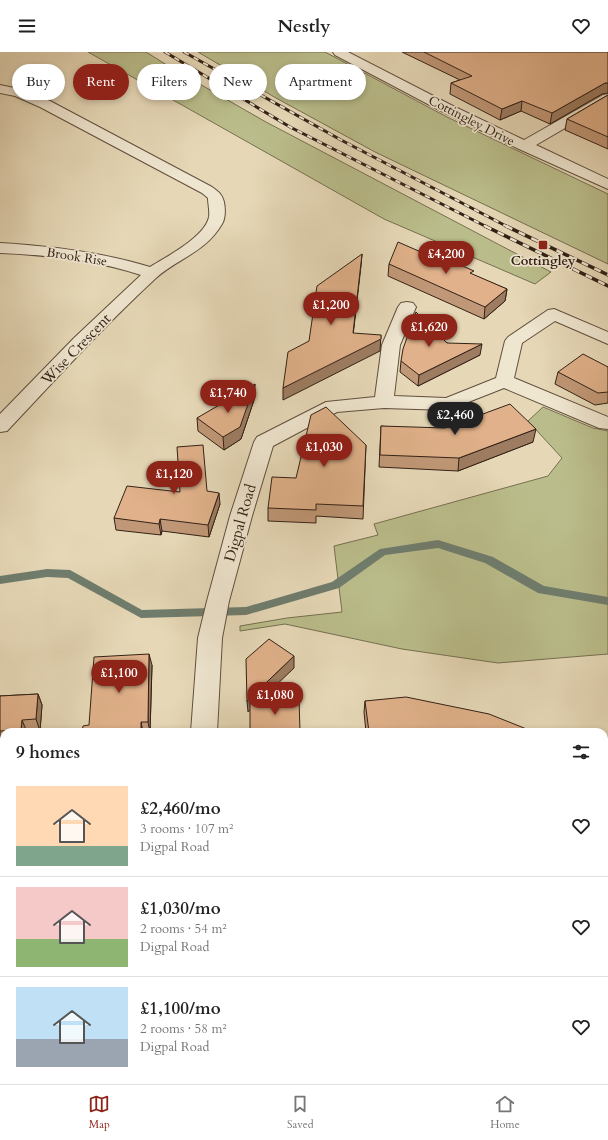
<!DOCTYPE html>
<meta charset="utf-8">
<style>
:root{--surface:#fff;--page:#f2f2f2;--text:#222;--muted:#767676;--line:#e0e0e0;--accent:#8f2418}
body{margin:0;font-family:Cardo,serif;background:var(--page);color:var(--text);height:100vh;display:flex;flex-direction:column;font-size:15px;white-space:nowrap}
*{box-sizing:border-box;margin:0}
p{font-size:13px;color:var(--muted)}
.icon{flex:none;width:22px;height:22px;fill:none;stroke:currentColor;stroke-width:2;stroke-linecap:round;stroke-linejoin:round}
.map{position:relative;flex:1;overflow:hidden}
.sheet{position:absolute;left:0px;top:676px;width:608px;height:356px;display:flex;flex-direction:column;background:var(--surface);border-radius:12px 12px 0 0;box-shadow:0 2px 6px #0003}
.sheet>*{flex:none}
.top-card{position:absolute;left:12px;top:12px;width:400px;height:36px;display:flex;gap:8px}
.price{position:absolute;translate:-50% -34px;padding:0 9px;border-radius:14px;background:var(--accent);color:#fff;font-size:13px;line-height:26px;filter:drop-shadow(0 1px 2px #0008)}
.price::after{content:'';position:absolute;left:50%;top:24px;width:12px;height:9px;margin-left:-6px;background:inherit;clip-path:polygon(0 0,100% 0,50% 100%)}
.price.current{background:#222;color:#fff}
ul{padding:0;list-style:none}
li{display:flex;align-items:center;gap:12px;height:100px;padding:0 16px}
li+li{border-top:1px solid var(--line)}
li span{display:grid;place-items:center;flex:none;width:112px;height:80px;border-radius:0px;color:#555}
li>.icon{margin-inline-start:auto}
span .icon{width:48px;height:48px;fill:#fffc;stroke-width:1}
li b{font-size:17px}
h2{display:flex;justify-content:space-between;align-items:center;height:48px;padding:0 16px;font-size:17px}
.tag{padding:0 14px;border-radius:18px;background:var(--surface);box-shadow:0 2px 6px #0003;font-size:14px;line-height:36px}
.tag.current{background:var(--accent);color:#fff}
header{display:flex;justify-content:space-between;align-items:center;height:52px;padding:0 16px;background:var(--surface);font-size:18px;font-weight:700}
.dock{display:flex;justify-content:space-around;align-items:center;height:56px;border-top:1px solid var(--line);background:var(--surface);font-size:11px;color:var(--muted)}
.dock a{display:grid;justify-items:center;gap:2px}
.dock .current{color:var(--accent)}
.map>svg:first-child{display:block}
.green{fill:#babd8b;stroke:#766f50}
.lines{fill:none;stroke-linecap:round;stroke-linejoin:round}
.stream{fill:#6f7d6e;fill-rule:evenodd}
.minor-casing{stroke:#604f3e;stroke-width:2}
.minor{fill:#efe6d0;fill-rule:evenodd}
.rail-far1-casing{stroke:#332116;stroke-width:3}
.rail-casing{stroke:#332116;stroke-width:3.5}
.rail-far1{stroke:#efe6d0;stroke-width:2;stroke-dasharray:5.5;stroke-linecap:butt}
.rail{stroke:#efe6d0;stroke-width:2.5;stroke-dasharray:7;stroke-linecap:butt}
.wall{fill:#c19877;stroke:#332116}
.shaded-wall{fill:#9d7c61;stroke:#332116}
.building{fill:#e0b18a;stroke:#332116}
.poi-dot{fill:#8f2418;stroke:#efe6d0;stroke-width:1.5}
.labels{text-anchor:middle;stroke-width:3.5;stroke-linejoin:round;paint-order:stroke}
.far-street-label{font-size:13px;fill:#332116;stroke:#efe6d0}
.far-poi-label{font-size:13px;font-weight:bold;fill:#332116;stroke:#efe6d0}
.street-label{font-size:15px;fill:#332116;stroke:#efe6d0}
</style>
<header><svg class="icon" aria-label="menu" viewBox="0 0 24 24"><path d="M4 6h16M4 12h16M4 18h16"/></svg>Nestly<svg class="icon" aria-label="heart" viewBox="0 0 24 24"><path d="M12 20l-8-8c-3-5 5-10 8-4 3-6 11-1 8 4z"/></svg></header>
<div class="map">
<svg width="608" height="1032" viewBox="0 0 608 1032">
<rect width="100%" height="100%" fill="#e6d8b7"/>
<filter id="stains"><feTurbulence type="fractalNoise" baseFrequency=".005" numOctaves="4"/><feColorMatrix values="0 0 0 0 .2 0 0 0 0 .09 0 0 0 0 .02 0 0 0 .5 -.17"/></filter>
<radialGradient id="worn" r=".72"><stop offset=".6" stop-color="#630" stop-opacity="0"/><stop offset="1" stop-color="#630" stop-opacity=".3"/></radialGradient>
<!-- green -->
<path class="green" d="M88 0H146L170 15 266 70 551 220 535 232 384 167Z
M198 0H325L447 65 608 142V212L375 100 276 46Z
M543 355 593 376 608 379V602L498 611 402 597 285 572 240 579V574L287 566 342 560 334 494 378 483 374 472 548 424 562 406 528 369Z"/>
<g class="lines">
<!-- stream -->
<path class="stream" d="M438 488 493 505 544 534 608 545V553L538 541 485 511 438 496 385 503 339 536 246 563 141 566 68 526 47 525 0 532V524L47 517 70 518 142 558 246 555 332 530 380 497Z"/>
<defs>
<path id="minor" d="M333 0H348L451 53 524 88 603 43 608 42V51L536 93 608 127V137L519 97 441 59 335 3Z
M0 33 24 38 50 49 212 135C215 137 219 140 221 143 226 150 226 166 222 172 205 201 178 206 156 226 104 274 56 327 7 379L0 380V362L74 286 141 223C95 208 48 203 0 201V191C51 194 101 200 150 215 166 205 205 185 209 165 210 159 208 152 208 146L202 141 40 55 15 44 0 41Z
M407 250 413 251 416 255 400 293 394 344 446 346 496 326 505 289 508 285 548 258 554 257 608 280V292L555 269 522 291 514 326 608 365V377L599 376 504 336 448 358 384 356 337 360 273 394 252 464 229 549 222 586 217 680H191L198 586 207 549 230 464 254 390 257 385 326 350 375 345 382 293 398 255 401 251Z
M0 755 4 756V780L0 779Z
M604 843 608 845V873L604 871Z
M164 1028H196V1032H164Z"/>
</defs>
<!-- minor casing -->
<use href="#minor" class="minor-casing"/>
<!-- minor -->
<use href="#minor" class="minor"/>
<defs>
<path id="rail-far1" d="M165 0 290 75 487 175
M184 0 341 88 508 175"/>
<path id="rail" d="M485 174 608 234
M506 174 608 223"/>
</defs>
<!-- rail-far1 casing -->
<use href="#rail-far1" class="rail-far1-casing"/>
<!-- rail casing -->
<use href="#rail" class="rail-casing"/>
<!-- rail-far1 -->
<use href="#rail-far1" class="rail-far1"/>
<!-- rail -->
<use href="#rail" class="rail"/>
</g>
<!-- wall -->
<path class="wall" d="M402 0H608L602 42 550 72 521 59 500 68 450 42 451 31 460 28Z
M608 43V97L565 78 567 67Z
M389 212 473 223 507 237 505 249 484 267 388 224Z
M447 291 480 303 418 334 400 320 401 309Z
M608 315V351L595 353 555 332 558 320Z
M255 345 241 387 224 398 198 379 197 366Z
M381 374 533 390 458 419 379 415Z
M366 393 363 467 316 464V471L268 469V456L296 426Z
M207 439 220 452 209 485 162 479 161 483 116 478 114 466 180 440Z
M152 613 150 680H82Z
M38 642 42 653 40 679 27 680H4V691H0V644Z
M365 649 534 680H366L364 660Z
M608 702V794L604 792V713Z
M0 814 4 815V887L0 886Z
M230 1028H319L317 1032H231Z
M554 1028H592L591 1032H564Z"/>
<!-- shaded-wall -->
<path class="shaded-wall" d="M605 31H608V41L602 42 550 72 552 61Z
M522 49 521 59 500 68 502 57Z
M362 202 361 214 352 293 353 281Z
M507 237 505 249 484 267 485 255Z
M381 283 380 299 283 348V336Z
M482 292 480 303 418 334 419 323Z
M255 332V345L241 387 224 398 223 385Z
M536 377 533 390 458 419 459 406Z
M219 441 220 452 209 485 208 473Z
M160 467 162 479 161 483 159 472Z
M149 602 152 613 150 680 148 670Z
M294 604V616L248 660 247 649Z
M38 642 42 653 40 679 36 667Z
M22 668 27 680H22L21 678Z
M141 670 143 680H141Z
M101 1028H107L106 1032H100Z
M315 1028H319L317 1032H313Z"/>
<!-- building -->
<path class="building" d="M424 0H608V31H605L552 61 522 49 502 57 451 31 472 24Z
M608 43V85L567 67Z
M398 190 437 207 440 204 474 219 470 221 507 237 485 255 389 212Z
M362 202 353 281 381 283V287L283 336 288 300 309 289 317 234Z
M416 260 447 291 482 292 419 323 401 309 403 297Z
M583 302 608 315V340L598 341 558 320Z
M255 332 240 375 223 385 197 366Z
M510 352 536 377 459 406 380 403 381 374 445 376Z
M326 355 366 393 363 454 316 452V458L268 456 272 425 296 426 311 363Z
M203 393 207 439 219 441 208 473 160 467 159 472 114 466 127 434 180 440 177 395Z
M269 587 294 604 247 649 246 607Z
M149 602 148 670H141V680H82L83 674 89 673 94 605Z
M38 642 36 667 22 668 21 678 0 679V644Z
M406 645 489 662 534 680H369L365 649Z
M299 646 300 680H250V648Z
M608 705V781L604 780V716Z
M0 814 4 815V878H0Z
M26 1028H101L100 1032H24Z
M230 1028H315L313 1032H236Z
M577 1028H592L591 1032H587Z"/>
<!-- markers -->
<rect class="poi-dot" x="538" y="188" width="10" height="10" rx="2"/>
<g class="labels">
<!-- far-street labels -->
<g class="far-street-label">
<text transform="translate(472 68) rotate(27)" y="5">Cottingley Drive</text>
<text transform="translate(77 204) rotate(9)" y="5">Brook Rise</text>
</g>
<!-- far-poi labels -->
<g class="far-poi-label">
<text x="543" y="213">Cottingley</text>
</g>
<!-- street labels -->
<g class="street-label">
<text transform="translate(76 297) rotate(-46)" y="5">Wise Crescent</text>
<text transform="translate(240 471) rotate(-74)" y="5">Digpal Road</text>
</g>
</g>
<rect width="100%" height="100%" filter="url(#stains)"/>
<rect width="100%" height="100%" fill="url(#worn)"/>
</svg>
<b class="price" style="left:446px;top:223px">£4,200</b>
<b class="price" style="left:331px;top:274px">£1,200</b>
<b class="price" style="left:429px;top:296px">£1,620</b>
<b class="price" style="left:228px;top:362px">£1,740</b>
<b class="price current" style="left:455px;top:384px">£2,460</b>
<b class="price" style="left:324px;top:416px">£1,030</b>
<b class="price" style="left:174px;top:443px">£1,120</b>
<b class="price" style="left:119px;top:642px">£1,100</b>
<b class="price" style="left:275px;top:664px">£1,080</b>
<div class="top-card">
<a class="tag">Buy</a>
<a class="tag current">Rent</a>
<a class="tag">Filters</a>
<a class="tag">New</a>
<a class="tag">Apartment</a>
</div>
<section class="sheet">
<h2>9 homes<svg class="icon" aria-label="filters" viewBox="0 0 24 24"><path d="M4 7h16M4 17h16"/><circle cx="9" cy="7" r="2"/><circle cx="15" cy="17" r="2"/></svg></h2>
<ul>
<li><span style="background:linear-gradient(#ffd9b3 75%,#7fa58c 0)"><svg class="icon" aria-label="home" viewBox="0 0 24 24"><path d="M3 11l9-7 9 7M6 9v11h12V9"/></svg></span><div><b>£2,460/mo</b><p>3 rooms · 107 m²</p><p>Digpal Road</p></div><svg class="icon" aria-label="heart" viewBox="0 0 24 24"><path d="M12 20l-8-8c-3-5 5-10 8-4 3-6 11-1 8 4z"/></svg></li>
<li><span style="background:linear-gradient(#f6c9c9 65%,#8fb573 0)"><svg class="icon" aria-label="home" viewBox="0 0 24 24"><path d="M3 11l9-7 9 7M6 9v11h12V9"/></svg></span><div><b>£1,030/mo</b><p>2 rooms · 54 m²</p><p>Digpal Road</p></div><svg class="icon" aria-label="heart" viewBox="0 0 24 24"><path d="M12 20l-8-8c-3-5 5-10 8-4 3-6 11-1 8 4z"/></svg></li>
<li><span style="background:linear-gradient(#bfe0f5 65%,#9aa5b1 0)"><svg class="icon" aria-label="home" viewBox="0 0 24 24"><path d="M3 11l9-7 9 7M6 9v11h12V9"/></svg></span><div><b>£1,100/mo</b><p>2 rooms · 58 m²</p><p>Digpal Road</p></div><svg class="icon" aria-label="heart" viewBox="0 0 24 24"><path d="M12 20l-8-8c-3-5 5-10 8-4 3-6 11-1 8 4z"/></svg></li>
</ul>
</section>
</div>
<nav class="dock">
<a class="current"><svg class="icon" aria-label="map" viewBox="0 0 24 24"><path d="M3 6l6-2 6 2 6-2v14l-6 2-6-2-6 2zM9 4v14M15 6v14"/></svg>Map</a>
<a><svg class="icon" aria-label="saved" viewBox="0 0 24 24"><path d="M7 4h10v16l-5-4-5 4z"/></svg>Saved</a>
<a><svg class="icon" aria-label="home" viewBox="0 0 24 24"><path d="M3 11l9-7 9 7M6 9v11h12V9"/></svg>Home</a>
</nav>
